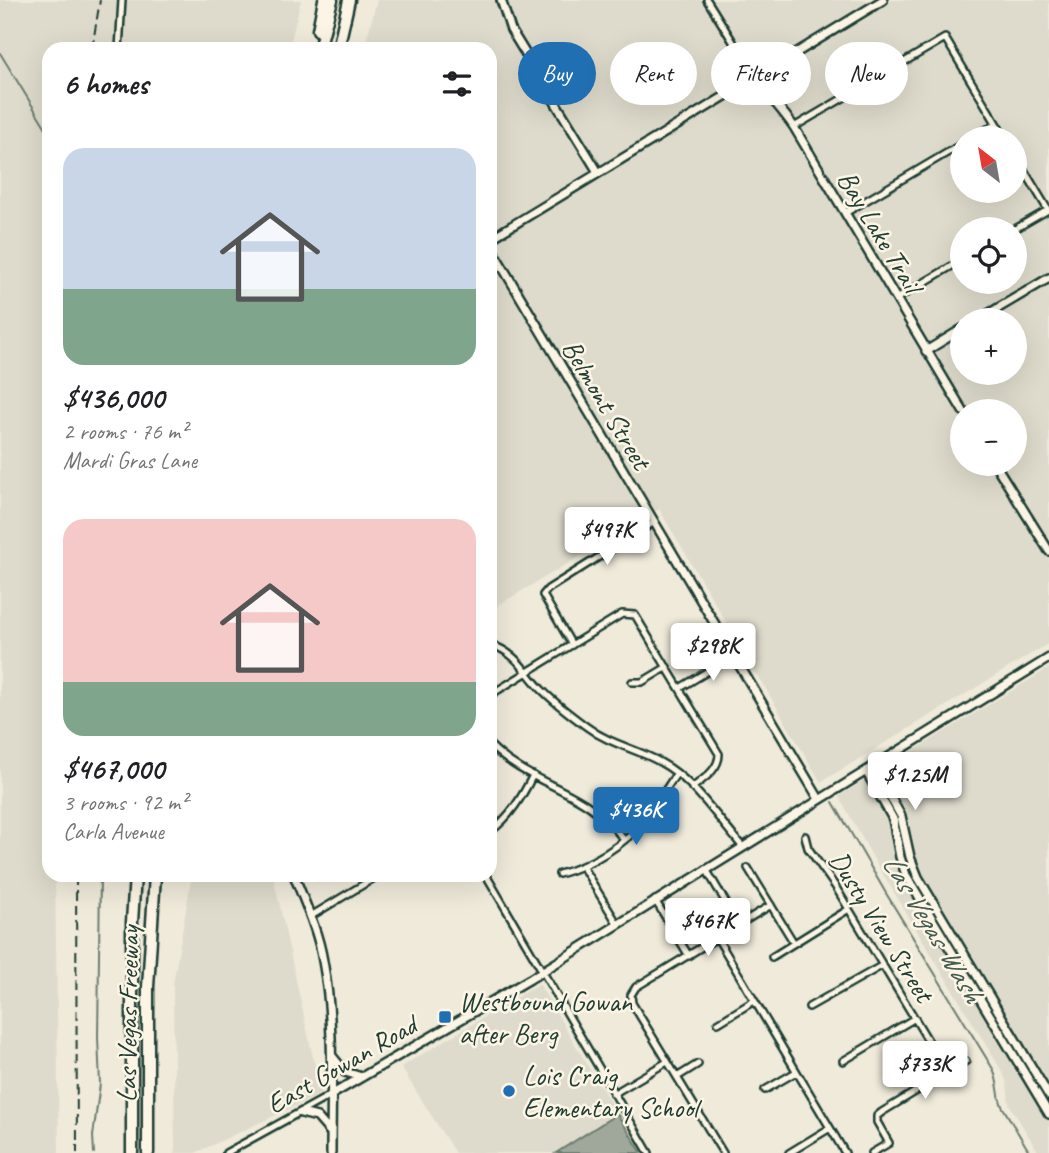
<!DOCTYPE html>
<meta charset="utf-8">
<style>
:root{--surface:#fff;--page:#f2f2f2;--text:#202124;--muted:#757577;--accent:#1f6fb2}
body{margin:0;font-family:Caveat,sans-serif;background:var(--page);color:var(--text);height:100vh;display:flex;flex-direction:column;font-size:26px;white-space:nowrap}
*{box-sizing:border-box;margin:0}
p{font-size:23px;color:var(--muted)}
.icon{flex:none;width:38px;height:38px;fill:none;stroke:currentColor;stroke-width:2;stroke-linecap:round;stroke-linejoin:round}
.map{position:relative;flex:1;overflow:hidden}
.side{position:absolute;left:42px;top:42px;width:455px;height:840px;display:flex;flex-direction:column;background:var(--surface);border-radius:21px;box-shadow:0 7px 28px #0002}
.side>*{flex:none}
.guide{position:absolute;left:518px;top:42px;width:425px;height:63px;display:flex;gap:14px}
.needle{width:46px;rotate:329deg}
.tools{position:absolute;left:950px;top:126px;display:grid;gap:14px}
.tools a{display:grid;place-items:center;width:77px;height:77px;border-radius:50%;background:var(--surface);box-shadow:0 7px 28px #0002;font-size:35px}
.price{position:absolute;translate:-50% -60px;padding:0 16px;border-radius:7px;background:#fff;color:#222;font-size:23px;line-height:46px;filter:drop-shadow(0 2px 4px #0008)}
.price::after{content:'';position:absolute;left:50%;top:42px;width:21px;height:16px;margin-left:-10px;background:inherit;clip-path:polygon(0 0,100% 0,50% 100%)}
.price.active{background:var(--accent);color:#fff}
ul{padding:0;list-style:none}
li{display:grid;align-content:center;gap:14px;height:371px;padding:0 21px}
li span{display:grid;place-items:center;height:217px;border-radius:21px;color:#555}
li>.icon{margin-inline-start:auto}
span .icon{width:126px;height:126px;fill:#fffc;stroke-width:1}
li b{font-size:30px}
h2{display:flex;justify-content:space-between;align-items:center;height:84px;padding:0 21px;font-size:30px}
.tag{padding:0 24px;border-radius:32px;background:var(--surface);box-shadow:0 7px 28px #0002;font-size:24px;line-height:63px}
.tag.active{background:var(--accent);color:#fff}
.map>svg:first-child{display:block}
.built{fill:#dedbcc;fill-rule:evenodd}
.water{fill:#9fa89a;stroke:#6c7d71;stroke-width:2}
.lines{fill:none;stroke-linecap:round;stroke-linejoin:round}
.stream{stroke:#6c7d71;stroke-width:2}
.street-casing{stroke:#1f3d34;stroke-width:10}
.secondary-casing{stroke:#1f3d34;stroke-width:12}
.highway-casing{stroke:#1f3d34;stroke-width:15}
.street{stroke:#fcf5e5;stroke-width:5}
.secondary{stroke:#fcf5e5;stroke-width:7}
.highway{stroke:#fcf5e5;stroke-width:10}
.rail{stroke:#1f3d34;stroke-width:2;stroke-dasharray:10 5;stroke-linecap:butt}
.poi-dot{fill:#1f6fb2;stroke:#fcf5e5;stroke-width:2.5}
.labels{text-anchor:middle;stroke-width:5;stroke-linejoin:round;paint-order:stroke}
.street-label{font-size:28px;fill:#1f3d34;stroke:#fcf5e5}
.poi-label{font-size:28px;fill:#1f3d34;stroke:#fcf5e5;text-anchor:start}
.water-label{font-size:30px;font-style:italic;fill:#455d53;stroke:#fcf5e5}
</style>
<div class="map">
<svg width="1049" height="1153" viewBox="0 0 1049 1153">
<rect width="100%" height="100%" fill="#efeada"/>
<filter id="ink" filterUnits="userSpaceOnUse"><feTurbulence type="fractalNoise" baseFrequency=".0143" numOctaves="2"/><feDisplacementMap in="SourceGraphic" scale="14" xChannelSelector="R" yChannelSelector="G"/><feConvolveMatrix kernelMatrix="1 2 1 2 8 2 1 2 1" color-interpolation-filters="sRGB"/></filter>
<g filter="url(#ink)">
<!-- built -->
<path class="built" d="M0 0H301L289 49H49V875H55L59 1153H0Z
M377 0H1049V643L821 782 659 509 490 610V49H364ZM962 138H1015V191H962ZM962 229H1015V282H962ZM962 320H1015V373H962ZM962 411H1015V464H962Z
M1049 668V1153H1039L1009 1104 1007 1083 1003 1073 875 861 839 796Z
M192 875H273L321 1094 195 1153H175L173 984Z
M539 984 617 1114 556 1153H455L401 1067Z"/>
<!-- water -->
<path class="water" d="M617 1114 642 1153H556Z"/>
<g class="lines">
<!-- stream -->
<path class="stream" d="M0 53 49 133
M833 802 887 895 993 1069C999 1082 997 1094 1002 1106L1030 1153
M94 1153 93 1136 100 1084 98 1038 100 875"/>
<defs>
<path id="street" d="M707 0 755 77
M119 49 122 0
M794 127 945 38 1005 138
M972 138 996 124
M845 213 962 144
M1015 229 1048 210 1015 155
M896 299 962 260
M490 644C518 654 523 670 541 689 555 703 572 716 587 727 611 745 635 748 660 762 694 780 717 818 742 846
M572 645 543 595 548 589 653 523
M632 682H642L667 667
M680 688 733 656
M490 695 622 614 635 615 719 754C719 770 703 779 692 788
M490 745C531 787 587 788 624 840
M490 832C510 817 522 797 533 775
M805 836 808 848 835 886 947 1072
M582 866 617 923
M748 868 794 943
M706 869 738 923
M559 874C590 866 626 844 646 819 657 805 666 788 677 773
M486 875 649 1153
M655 900 689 956
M311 916 379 875
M716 936 845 1153
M772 957 849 909
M809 1007 883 965
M718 1023 754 1001
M843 1061 915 1018
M677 1077 698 1064
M765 1090 796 1072
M613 1094 667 1062
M226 1153 331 1095
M723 1153 632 1003 631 995 636 987 771 905
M789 1153 830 1128
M872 1153 889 1143 877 1122V1116L882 1112 966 1061"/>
<path id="secondary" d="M501 0 511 30 598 172
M755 77C767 95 782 109 794 127L963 411
M490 239 883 0
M490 246 819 799
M978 320 1049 278
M926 351 962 329
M995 464 1049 551
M873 766 901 816 910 857 918 877 1049 1096
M866 771 893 819 900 857 906 875 1049 1114
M294 875C305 903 318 931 323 961 335 1024 331 1089 331 1153
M332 1056 345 1072 362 1077
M331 1095 530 979 1049 658
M301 1113 317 1117 331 1133"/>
<path id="highway" d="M318 30 324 0
M319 49 332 0
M338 49 349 0
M132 1153V922L135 875
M148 1153V987L155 875"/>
</defs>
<!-- street casing -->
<use href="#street" class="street-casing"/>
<!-- secondary casing -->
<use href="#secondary" class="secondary-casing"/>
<!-- highway casing -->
<use href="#highway" class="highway-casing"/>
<!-- street -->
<use href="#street" class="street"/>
<!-- secondary -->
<use href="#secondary" class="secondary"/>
<!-- highway -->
<use href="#highway" class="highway"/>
<!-- rail -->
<path class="rail" d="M92 49 100 0
M49 669V670
M76 875 77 1153"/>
</g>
</g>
<!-- markers -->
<g class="poi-dot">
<rect x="438" y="1010" width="14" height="14" rx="3.5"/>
<circle cx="509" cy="1091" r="7"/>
</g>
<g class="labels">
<!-- street labels -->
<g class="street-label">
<text transform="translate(880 231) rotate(59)" y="10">Bay Lake Trail</text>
<text transform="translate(607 404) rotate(59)" y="10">Belmont Street</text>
<text transform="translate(882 926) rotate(58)" y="10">Dusty View Street</text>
<text transform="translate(127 1014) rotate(-89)" y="10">Las Vegas Freeway</text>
<text transform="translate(341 1064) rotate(-30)" y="10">East Gowan Road</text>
</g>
<!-- poi labels -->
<g class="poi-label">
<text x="459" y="1011">Westbound Gowan<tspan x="459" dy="32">after Berg</tspan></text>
<text x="523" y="1085">Lois Craig<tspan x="523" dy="32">Elementary School</tspan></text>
</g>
<!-- water labels -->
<g class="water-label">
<text transform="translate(933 928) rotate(59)" y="10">Las Vegas Wash</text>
</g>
</g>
</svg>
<div class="tools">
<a><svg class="needle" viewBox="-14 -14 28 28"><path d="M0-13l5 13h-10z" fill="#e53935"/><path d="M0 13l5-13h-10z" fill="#757577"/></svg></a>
<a><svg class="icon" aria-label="locate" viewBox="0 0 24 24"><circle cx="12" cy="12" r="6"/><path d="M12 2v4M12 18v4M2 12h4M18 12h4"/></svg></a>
<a>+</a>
<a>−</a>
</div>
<b class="price" style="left:607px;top:567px">$497K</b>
<b class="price" style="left:713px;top:683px">$298K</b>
<b class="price" style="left:915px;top:812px">$1.25M</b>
<b class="price active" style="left:636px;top:847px">$436K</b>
<b class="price" style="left:708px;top:958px">$467K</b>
<b class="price" style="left:925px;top:1101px">$733K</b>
<div class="guide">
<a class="tag active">Buy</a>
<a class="tag">Rent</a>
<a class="tag">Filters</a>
<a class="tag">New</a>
</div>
<section class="side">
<h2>6 homes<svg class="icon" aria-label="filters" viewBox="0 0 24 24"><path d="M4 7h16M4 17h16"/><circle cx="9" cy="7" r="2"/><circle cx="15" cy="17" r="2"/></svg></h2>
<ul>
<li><span style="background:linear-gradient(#c9d6e8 65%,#7fa58c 0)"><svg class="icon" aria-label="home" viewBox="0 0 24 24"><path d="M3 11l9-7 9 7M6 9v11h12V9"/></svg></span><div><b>$436,000</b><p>2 rooms · 76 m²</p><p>Mardi Gras Lane</p></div></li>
<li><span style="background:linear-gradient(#f6c9c9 75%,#7fa58c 0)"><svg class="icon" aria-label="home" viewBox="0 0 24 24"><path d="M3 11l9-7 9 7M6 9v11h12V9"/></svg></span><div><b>$467,000</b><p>3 rooms · 92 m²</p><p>Carla Avenue</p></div></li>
</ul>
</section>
</div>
